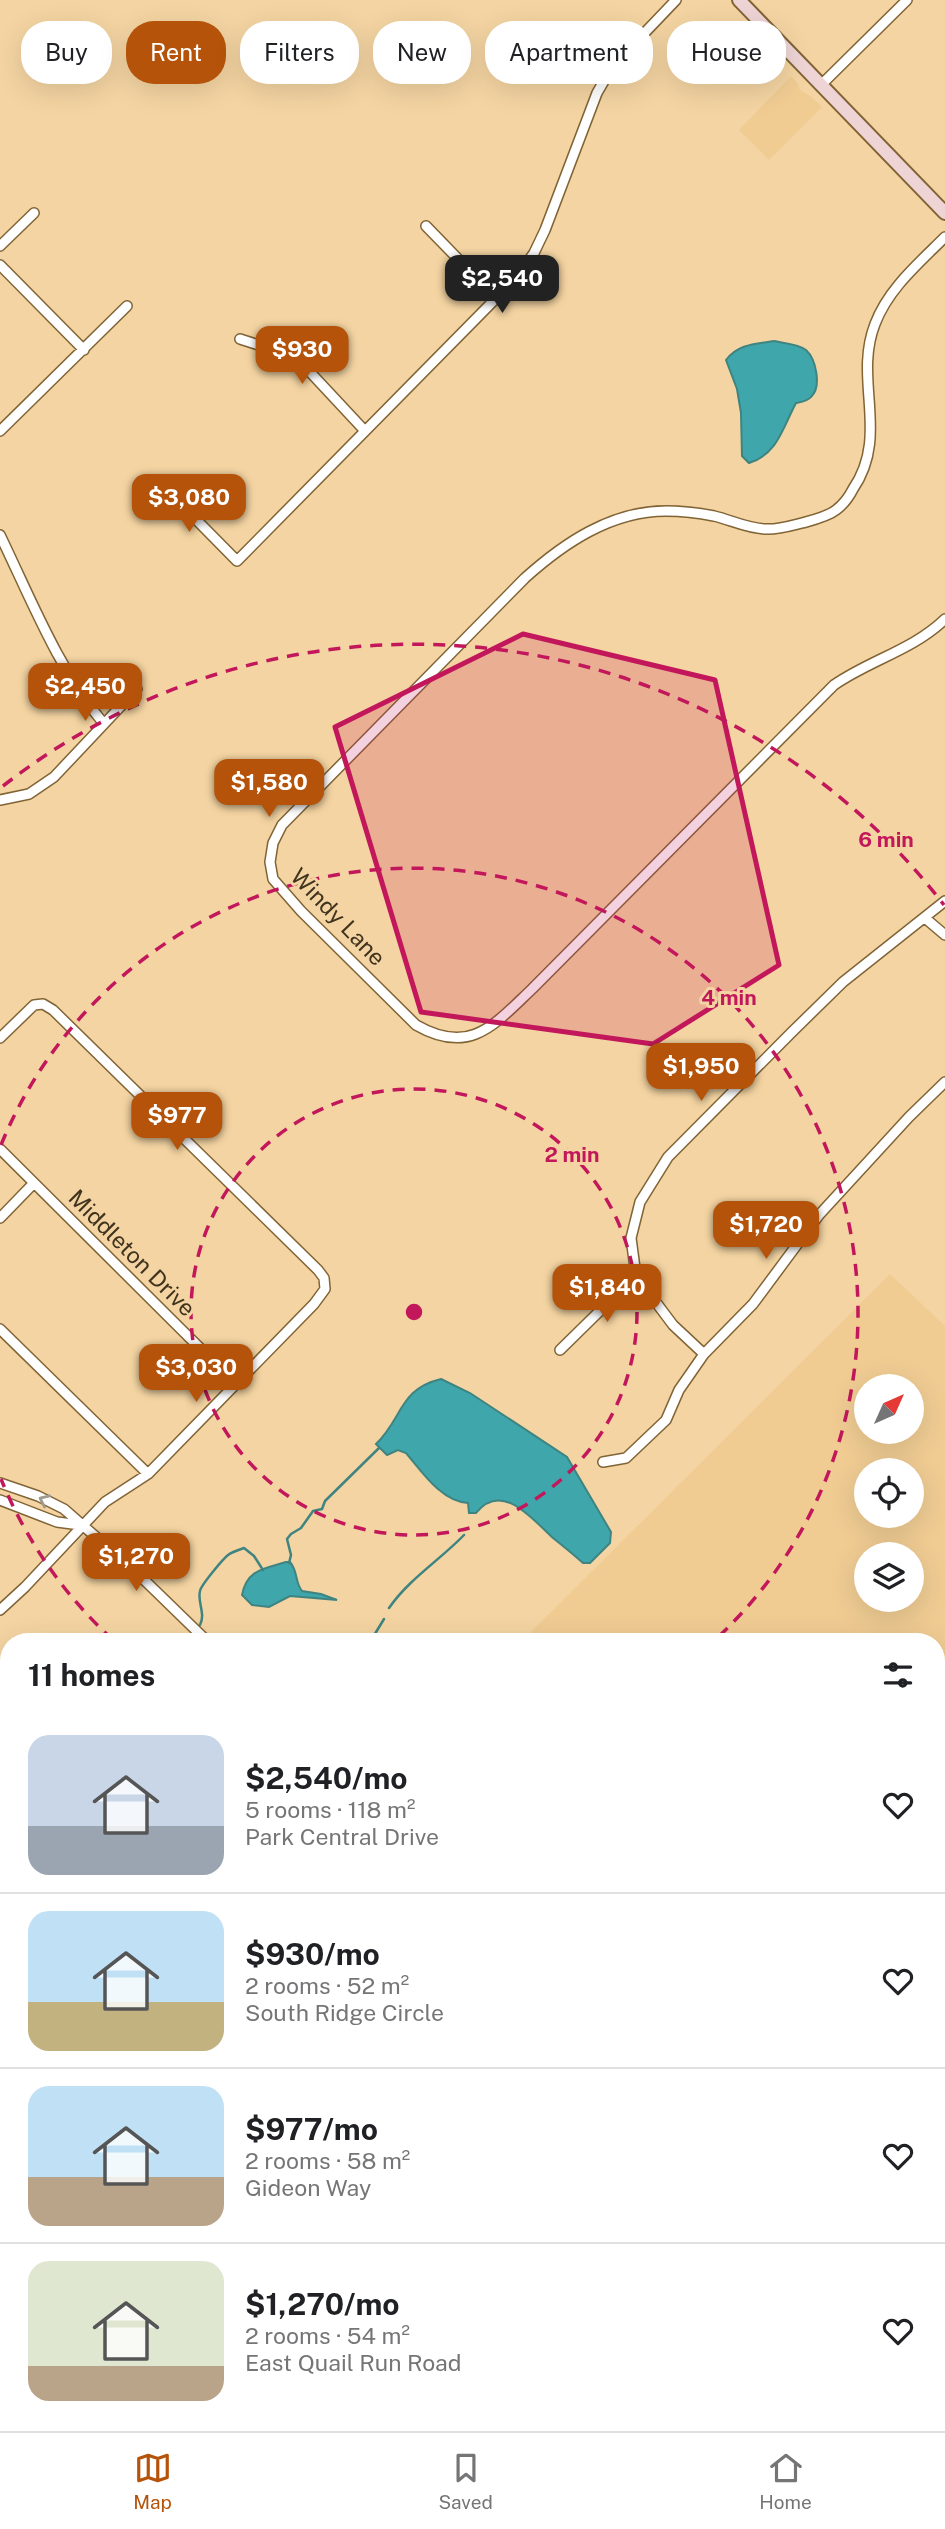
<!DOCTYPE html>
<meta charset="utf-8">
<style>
:root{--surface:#fff;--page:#f6f6f6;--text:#202124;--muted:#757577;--line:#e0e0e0;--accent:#b45309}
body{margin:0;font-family:"Public Sans",sans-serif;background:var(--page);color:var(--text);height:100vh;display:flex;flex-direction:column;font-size:26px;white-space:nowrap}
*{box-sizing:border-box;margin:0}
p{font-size:23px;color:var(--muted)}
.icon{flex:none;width:38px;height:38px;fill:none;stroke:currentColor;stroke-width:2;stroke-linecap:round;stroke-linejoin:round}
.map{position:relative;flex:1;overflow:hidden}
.details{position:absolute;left:0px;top:1633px;width:945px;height:800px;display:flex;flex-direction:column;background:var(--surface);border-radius:28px 28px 0 0;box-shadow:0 7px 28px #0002}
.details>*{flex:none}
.top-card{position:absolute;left:21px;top:21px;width:903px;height:63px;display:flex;gap:14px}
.needle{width:46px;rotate:45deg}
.tools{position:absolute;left:854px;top:1374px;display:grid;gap:14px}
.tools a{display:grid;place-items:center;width:70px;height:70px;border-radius:50%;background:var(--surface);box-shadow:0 7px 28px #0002;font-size:35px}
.price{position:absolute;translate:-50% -60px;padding:0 16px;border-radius:14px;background:var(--accent);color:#fff;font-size:23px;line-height:46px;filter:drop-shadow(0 2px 4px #0008)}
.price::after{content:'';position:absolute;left:50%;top:42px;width:21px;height:16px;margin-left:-10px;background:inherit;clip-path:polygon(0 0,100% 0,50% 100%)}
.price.active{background:#222;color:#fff}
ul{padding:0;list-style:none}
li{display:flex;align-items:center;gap:21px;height:175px;padding:0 28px}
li+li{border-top:2px solid var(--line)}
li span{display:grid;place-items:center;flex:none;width:196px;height:140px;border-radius:21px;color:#555}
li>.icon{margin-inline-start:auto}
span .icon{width:84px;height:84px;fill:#fffc;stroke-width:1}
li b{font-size:30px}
h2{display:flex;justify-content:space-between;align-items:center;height:84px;padding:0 28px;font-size:30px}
.pill{padding:0 24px;border-radius:28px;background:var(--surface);box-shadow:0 7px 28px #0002;font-size:24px;line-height:63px}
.pill.active{background:var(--accent);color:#fff}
.dock{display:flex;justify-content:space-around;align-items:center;height:98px;border-top:2px solid var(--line);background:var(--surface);font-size:19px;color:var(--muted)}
.dock a{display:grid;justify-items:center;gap:4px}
.dock .active{color:var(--accent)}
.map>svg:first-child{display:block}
.built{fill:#f0cc93;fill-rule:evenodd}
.water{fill:#3fa6ab;stroke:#3f8481;stroke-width:2}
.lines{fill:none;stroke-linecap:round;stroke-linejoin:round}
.stream{stroke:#3f8481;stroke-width:2.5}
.minor-casing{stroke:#816435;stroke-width:12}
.tertiary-casing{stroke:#816435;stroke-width:14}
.secondary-casing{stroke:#816435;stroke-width:16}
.minor{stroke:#fff;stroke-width:9}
.tertiary{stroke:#fff;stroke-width:10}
.secondary{stroke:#eed4d5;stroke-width:12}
.oneway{stroke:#a09a8f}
.marked{fill:#c2185b;fill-opacity:0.2;stroke:#c2185b;stroke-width:5;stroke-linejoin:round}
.ring{fill:none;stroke:#c2185b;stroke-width:3.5;stroke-dasharray:12 9}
.labels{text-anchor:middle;stroke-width:6;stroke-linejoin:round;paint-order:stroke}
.street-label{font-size:23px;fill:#40341f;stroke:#f4d4a2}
.centre{fill:#c2185b;stroke:#f4d4a2;stroke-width:3.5}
.ring-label{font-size:21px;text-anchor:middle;font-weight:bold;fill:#c2185b;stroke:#f4d4a2;stroke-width:6;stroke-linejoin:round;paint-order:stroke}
</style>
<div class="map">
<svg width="945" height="2431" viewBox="0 0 945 2431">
<rect width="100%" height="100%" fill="#f4d4a2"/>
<!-- built -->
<path class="built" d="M791 76 798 84 800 90 810 96 822 107 769 160 739 130Z
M890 1274 945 1326V2367L936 2358V1642L522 1641ZM866 1386H912V1432H866ZM866 1470H912V1516H866ZM866 1554H912V1600H866Z"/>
<!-- water -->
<path class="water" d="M774 341C783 343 799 344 806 350 816 359 822 387 811 397 808 401 801 402 796 403 783 427 778 454 749 463L742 456 741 413 737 389 726 360C738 344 755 344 774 341Z
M441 1379 470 1393 567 1457 611 1532 610 1543 590 1563H583C573 1554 563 1546 553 1538 533 1520 502 1480 476 1513H469L468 1503C442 1502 422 1472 406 1453L398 1450 387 1455 376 1444C403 1418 399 1389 441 1379Z
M286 1562H290C298 1571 295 1583 302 1591L321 1594 337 1600 290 1596 269 1607 252 1605 242 1595C247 1569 264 1569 286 1562Z"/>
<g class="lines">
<!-- stream -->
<path class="stream" d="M289 1563 291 1555 287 1539 291 1534 301 1528 313 1511 322 1509 325 1501 379 1448
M389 1608C409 1579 440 1560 464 1535
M200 1625C206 1613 197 1602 200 1591 201 1585 223 1559 228 1555 232 1552 238 1550 244 1548L254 1556 263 1570
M181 1642 189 1638
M370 1642 384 1619
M0 1825 9 1824"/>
<defs>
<path id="minor" d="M821 85 907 0
M426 226 497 299
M945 237C919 263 888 289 875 324 853 380 890 435 853 489 849 497 844 504 836 510 827 517 813 520 802 523 790 526 777 530 765 529 746 528 731 520 714 516 699 513 681 511 666 511 611 511 564 543 525 578L282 825 273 843 270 862 273 879 301 911 416 1025C470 1056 494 1025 532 989L834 685C870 660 913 650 945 619
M0 246 34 213
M0 265 84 350
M240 339 296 357 365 431
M0 431 127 306
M163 486 237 561 517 277 534 253 545 230 597 93 612 67 676 0
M0 535C31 599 58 669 104 724
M0 800 29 794 54 777 137 689
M925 918 945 935
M0 1038 34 1005 43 1004 53 1010 318 1270 324 1278 325 1289 314 1304 148 1474 105 1502 25 1587 0 1610
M0 1149 236 1384
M0 1218 34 1183
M0 1329 148 1474
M560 1350 617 1294 641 1280
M704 1354 673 1325 649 1293 635 1268 631 1238 640 1202 668 1157 792 1032 843 982 945 901
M603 1462 626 1458 666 1420 679 1390 704 1354 753 1304 819 1215 909 1117 945 1082
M0 1483 38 1496 64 1509 135 1571 208 1642
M0 1500 57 1522 80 1525
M936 2371 945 2380
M173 2424 181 2431
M554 2424 561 2431"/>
<path id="tertiary" d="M936 2399 945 2390
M904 2431 911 2424"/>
<path id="secondary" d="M739 0 945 213"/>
</defs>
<!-- minor casing -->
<use href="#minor" class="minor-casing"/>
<!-- tertiary casing -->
<use href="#tertiary" class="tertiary-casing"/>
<!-- secondary casing -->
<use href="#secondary" class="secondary-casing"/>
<!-- minor -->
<use href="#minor" class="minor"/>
<!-- tertiary -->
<use href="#tertiary" class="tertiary"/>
<!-- secondary -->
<use href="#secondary" class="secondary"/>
</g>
<!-- one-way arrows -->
<defs><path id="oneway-chevron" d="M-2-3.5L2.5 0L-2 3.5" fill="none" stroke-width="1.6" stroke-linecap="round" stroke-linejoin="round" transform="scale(1.75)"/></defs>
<use class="oneway" href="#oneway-chevron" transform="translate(44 1500) rotate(-155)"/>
<!-- marked area -->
<path class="marked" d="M523 634 715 680 779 965 653 1044 421 1012 335 727Z"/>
<!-- distance rings -->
<g class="ring">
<circle cx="414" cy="1312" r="223"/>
<path d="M113 1640A445 445 0 0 1 1 1479M1 1145A445 445 0 1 1 715 1640"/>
<path d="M3 786A668 668 0 0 1 944 905"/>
</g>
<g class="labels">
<!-- street labels -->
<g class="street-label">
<text transform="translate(338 917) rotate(46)" y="8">Windy Lane</text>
<text transform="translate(132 1253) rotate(45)" y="8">Middleton Drive</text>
</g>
</g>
<circle cx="414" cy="1312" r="10" class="centre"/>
<g class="ring-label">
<text x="886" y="847">6 min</text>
<text x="729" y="1005">4 min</text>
<text x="572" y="1162">2 min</text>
</g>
</svg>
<div class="tools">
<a><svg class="needle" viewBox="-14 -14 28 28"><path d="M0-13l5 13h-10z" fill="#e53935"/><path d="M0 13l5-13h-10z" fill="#757577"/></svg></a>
<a><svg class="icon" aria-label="locate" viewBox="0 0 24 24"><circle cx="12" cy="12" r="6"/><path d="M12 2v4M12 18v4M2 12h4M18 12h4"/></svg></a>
<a><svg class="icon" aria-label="layers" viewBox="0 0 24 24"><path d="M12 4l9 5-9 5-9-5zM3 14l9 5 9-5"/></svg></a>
</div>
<b class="price active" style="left:502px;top:315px">$2,540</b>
<b class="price" style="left:302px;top:386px">$930</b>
<b class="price" style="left:189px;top:534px">$3,080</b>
<b class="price" style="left:85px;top:723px">$2,450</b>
<b class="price" style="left:269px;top:819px">$1,580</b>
<b class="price" style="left:701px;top:1103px">$1,950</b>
<b class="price" style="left:177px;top:1152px">$977</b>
<b class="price" style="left:766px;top:1261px">$1,720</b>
<b class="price" style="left:607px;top:1324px">$1,840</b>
<b class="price" style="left:196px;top:1404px">$3,030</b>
<b class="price" style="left:136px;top:1593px">$1,270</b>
<div class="top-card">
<a class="pill">Buy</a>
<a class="pill active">Rent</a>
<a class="pill">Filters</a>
<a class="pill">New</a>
<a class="pill">Apartment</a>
<a class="pill">House</a>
</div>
<section class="details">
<h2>11 homes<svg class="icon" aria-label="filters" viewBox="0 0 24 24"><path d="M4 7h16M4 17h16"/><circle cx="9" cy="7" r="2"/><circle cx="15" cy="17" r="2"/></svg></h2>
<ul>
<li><span style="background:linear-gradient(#c9d6e8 65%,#9aa5b1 0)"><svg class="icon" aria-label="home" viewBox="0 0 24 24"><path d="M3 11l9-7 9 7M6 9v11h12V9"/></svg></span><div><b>$2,540/mo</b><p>5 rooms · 118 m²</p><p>Park Central Drive</p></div><svg class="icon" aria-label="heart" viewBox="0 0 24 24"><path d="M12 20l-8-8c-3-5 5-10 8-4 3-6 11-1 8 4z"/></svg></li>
<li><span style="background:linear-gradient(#bfe0f5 65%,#c2b280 0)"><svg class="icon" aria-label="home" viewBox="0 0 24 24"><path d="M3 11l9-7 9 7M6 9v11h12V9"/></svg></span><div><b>$930/mo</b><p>2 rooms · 52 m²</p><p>South Ridge Circle</p></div><svg class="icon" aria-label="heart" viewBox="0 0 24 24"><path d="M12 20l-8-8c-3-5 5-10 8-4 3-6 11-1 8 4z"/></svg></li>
<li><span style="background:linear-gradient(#bfe0f5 65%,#b9a48a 0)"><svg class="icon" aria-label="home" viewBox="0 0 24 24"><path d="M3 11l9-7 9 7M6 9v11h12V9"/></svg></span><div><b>$977/mo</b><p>2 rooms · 58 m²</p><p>Gideon Way</p></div><svg class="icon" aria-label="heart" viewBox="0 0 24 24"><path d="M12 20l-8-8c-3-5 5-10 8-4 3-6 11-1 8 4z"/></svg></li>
<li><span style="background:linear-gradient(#dfe7d0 75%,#b9a48a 0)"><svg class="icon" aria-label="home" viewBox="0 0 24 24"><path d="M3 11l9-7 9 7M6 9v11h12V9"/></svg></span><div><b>$1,270/mo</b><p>2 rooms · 54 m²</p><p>East Quail Run Road</p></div><svg class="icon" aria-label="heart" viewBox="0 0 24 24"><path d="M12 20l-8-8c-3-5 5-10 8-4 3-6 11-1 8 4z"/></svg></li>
</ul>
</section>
</div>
<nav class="dock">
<a class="active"><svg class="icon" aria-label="map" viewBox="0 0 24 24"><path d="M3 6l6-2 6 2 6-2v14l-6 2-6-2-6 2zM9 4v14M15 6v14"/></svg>Map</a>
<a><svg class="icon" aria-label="saved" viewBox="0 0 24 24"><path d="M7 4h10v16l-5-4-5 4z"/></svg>Saved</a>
<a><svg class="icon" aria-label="home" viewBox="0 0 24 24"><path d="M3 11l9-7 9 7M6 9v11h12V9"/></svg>Home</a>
</nav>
